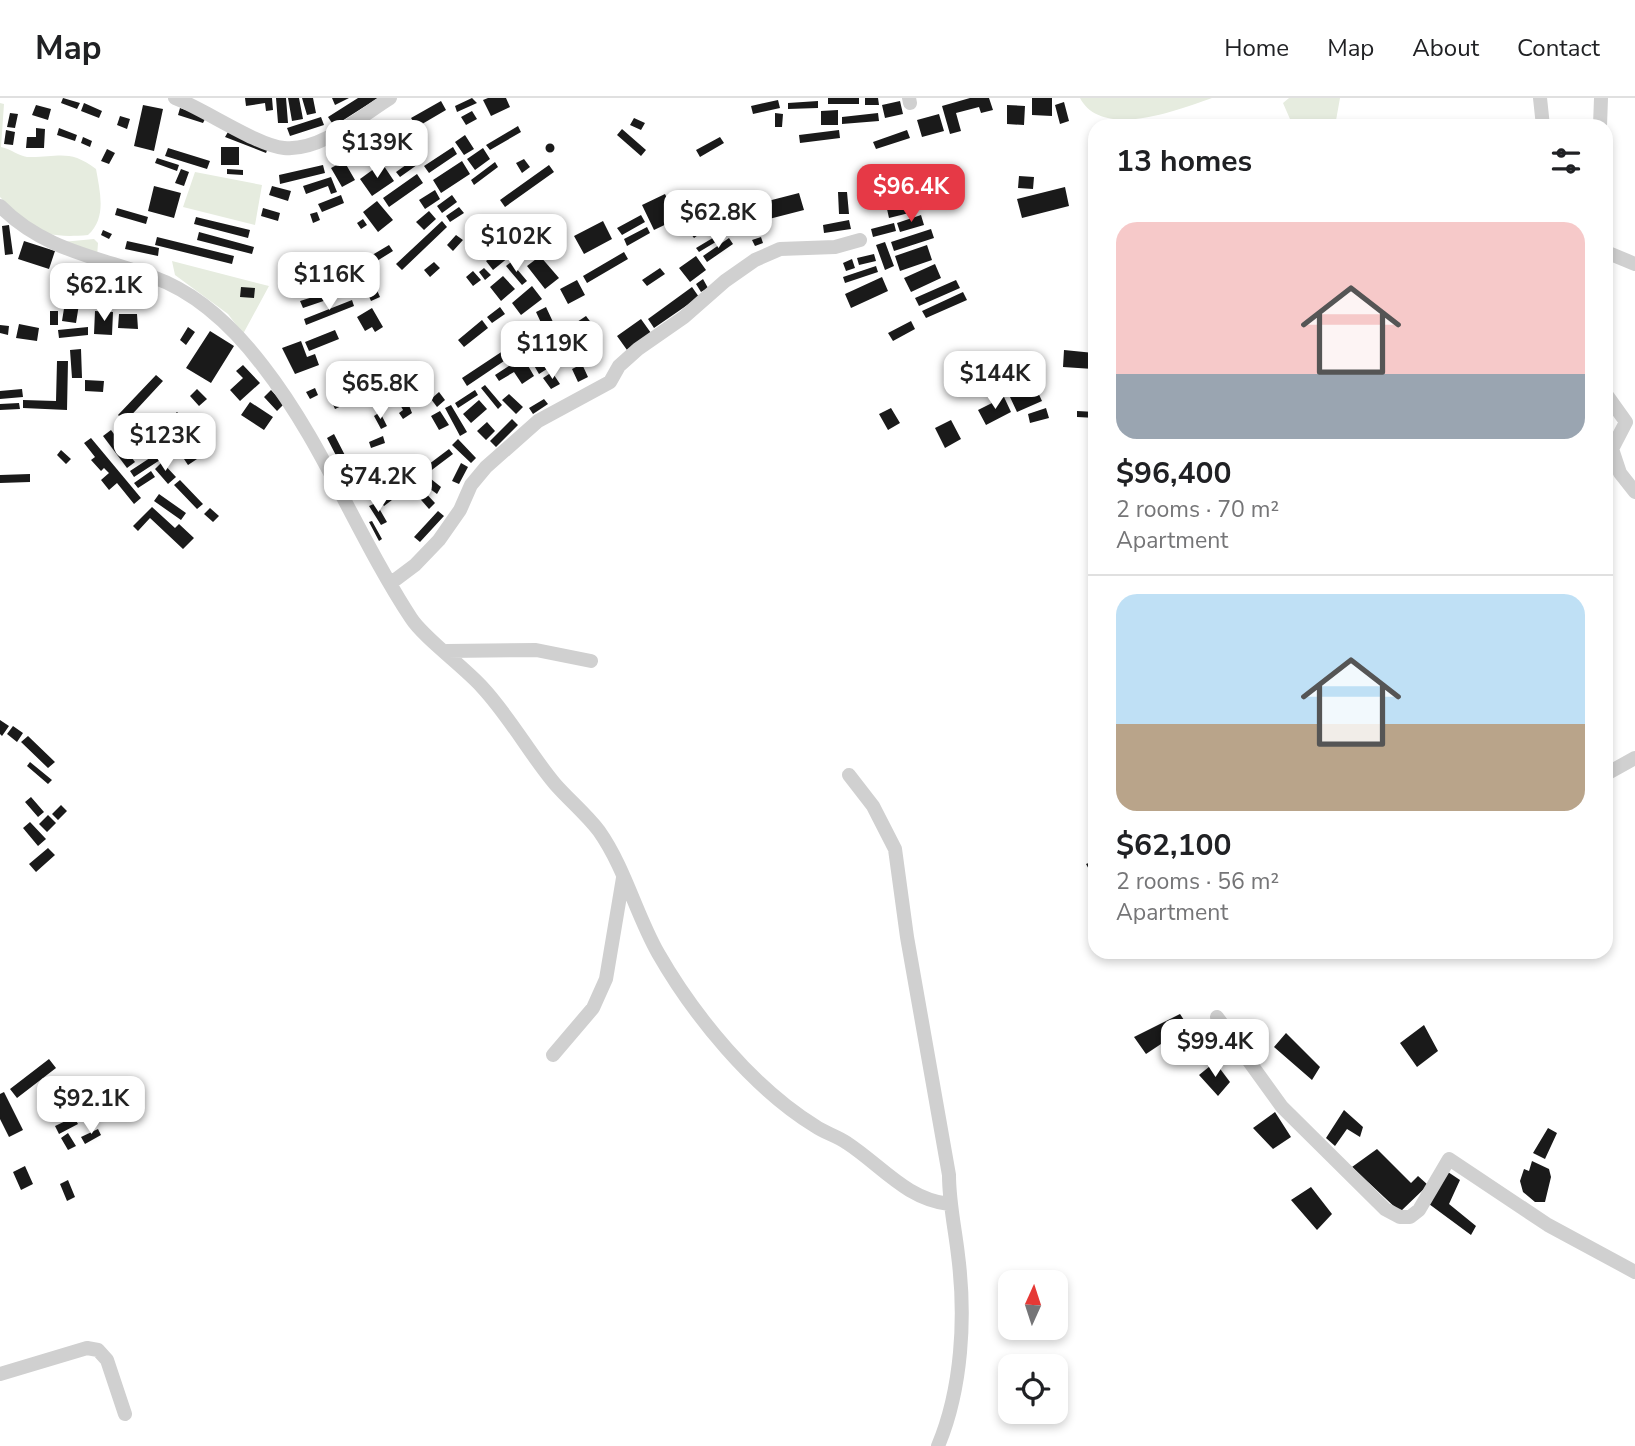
<!DOCTYPE html>
<meta charset="utf-8">
<style>
:root{--surface:#fff;--page:#f2f2f2;--text:#202124;--muted:#757577;--line:#e0e0e0;--accent:#e63946}
body{margin:0;font-family:"Nunito Sans",sans-serif;background:var(--page);color:var(--text);height:100vh;display:flex;flex-direction:column;font-size:26px;white-space:nowrap}
*{box-sizing:border-box;margin:0}
p{font-size:23px;color:var(--muted)}
.icon{flex:none;width:38px;height:38px;fill:none;stroke:currentColor;stroke-width:2;stroke-linecap:round;stroke-linejoin:round}
.map{position:relative;flex:1;overflow:hidden}
.panel{position:absolute;left:1088px;top:21px;width:525px;height:840px;display:flex;flex-direction:column;background:var(--surface);border-radius:21px;box-shadow:0 4px 10px #0003}
.panel>*{flex:none}
.needle{width:46px;rotate:3deg}
.fabs{position:absolute;left:998px;top:1172px;display:grid;gap:14px}
.fabs a{display:grid;place-items:center;width:70px;height:70px;border-radius:14px;background:var(--surface);box-shadow:0 4px 10px #0003;font-size:35px}
.price{position:absolute;translate:-50% -60px;padding:0 16px;border-radius:14px;background:#fff;color:#222;font-size:23px;line-height:46px;filter:drop-shadow(0 2px 4px #0008)}
.price::after{content:'';position:absolute;left:50%;top:42px;width:21px;height:16px;margin-left:-10px;background:inherit;clip-path:polygon(0 0,100% 0,50% 100%)}
.price.on{background:var(--accent);color:#fff}
ul{padding:0;list-style:none}
li{display:grid;align-content:center;gap:14px;height:371px;padding:0 28px}
li+li{border-top:2px solid var(--line)}
li span{display:grid;place-items:center;height:217px;border-radius:21px;color:#555}
li>.icon{margin-inline-start:auto}
span .icon{width:126px;height:126px;fill:#fffc;stroke-width:1}
li b{font-size:30px}
h2{display:flex;justify-content:space-between;align-items:center;height:84px;padding:0 28px;font-size:30px}
header{display:flex;align-items:center;gap:42px;box-sizing:border-box;height:98px;padding:0 35px;background:var(--surface);border-bottom:2px solid var(--line)}
header strong{font-size:33px}
nav{display:flex;gap:38px;margin-inline-start:auto;font-size:24px}
.map>svg:first-child{display:block}
.green{fill:#e6ecdf}
.building{fill:#1a1a1a}
.lines{fill:none;stroke-linecap:round;stroke-linejoin:round}
.street{stroke:#d0d0d0;stroke-width:14}
</style>
<header>
<strong>Map</strong>
<nav><a>Home</a><a>Map</a><a>About</a><a>Contact</a></nav>
</header>
<div class="map">
<svg width="1635" height="1348" viewBox="0 0 1635 1348">
<rect width="100%" height="100%" fill="#fff"/>
<!-- green -->
<path class="green" d="M1080 0H1212C1178 12 1102 42 1080 0Z
M1289 0H1340L1335 28H1293L1283 5Z
M0 5 4 6 1 49C11 51 19 58 27 59 57 60 69 50 96 71 100 94 107 120 88 137 41 141 32 132 0 99Z
M195 74 262 87 255 127 183 109Z
M94 141 98 145 97 159 62 144Z
M172 163 269 188 243 236 228 216 175 177Z"/>
<!-- building -->
<path class="building" d="M63 0 80 5 77 11 61 5Z
M245 0H272L273 12 266 13 265 5 246 8Z
M276 0H286L288 25H278Z
M288 0H299L303 21 292 23Z
M302 0H313L316 15 307 17Z
M332 0H349L335 7Z
M358 0H378L334 28 328 19Z
M472 0 477 5 457 14 455 8Z
M488 0H506L510 9 491 18 483 2Z
M828 0H859V6H828Z
M865 0H878L879 7H865Z
M970 0H989L993 12 981 15 979 9 956 15 961 33 950 36 942 8Z
M1032 0H1052V18L1032 17Z
M778 2 780 10 753 16 751 8Z
M441 3 446 12 417 29 411 20Z
M818 3V10L788 11V5Z
M900 3 903 16 885 20 882 7Z
M1064 4 1069 23 1060 26 1055 7Z
M84 5 102 13 99 20 81 13Z
M36 7 51 11 48 22 32 17Z
M143 7 163 11 154 53 134 48Z
M1007 7 1025 8 1024 27 1007 26Z
M180 10 206 19 203 25 178 17Z
M838 12V27H821V13Z
M472 13 477 21 466 27 461 19Z
M10 15 18 16 15 30 7 29Z
M775 15 783 16 782 29H775Z
M878 15 879 23 842 26V19Z
M939 16 944 33 922 39 917 22Z
M120 18 130 21 127 31 117 27Z
M321 19 324 27 290 38 287 30Z
M634 20 645 25 641 32 630 27Z
M518 28 521 34 490 52 486 47Z
M407 29 411 35 377 58 372 52Z
M36 30 45 31 44 50H26L27 39H36Z
M59 30 77 37 75 43 57 37Z
M622 31 646 52 641 58 617 37Z
M6 32 15 34 13 47 4 46Z
M370 32 375 42 357 52 352 42Z
M839 32 840 40 800 45 799 37Z
M907 32 910 40 876 51 873 44Z
M228 34 268 50 266 55 225 39Z
M465 37 474 51 464 57 455 44Z
M83 39 92 43 90 49 81 45Z
M720 39 724 45 700 59 696 52Z
M545.5 50a4.5 4.5 0 1 1 9 0a4.5 4.5 0 1 1-9 0Z
M221 49H239V67H221Z
M453 49 457 56 429 75 424 68Z
M168 50 210 63 207 71 165 58Z
M483 50 490 61 475 72 467 61Z
M107 51 115 55 109 66 101 63Z
M420 57 424 62 400 79 396 74Z
M157 60 179 67 177 73 155 65Z
M524 61 530 69 522 75 516 65Z
M344 63 355 82 342 89 331 70Z
M462 63 470 76 441 95 433 82Z
M495 64 498 69 474 87 471 82Z
M382 65 394 83 372 98 360 81Z
M323 67 325 75 280 86 279 77Z
M549 67 554 74 505 109 500 102Z
M181 71 189 74 184 88 175 85Z
M227 71 243 72V77L227 76Z
M417 76 423 85 389 109 383 100Z
M1019 78 1034 79 1033 91 1018 90Z
M331 79 337 94 331 96 328 88 306 96 303 88Z
M154 88 181 95 174 120 148 113Z
M272 88 291 93 288 103 269 97Z
M1065 89 1069 108 1022 120 1017 101Z
M435 92 440 101 425 111 419 102Z
M838 94H847L849 116H839Z
M799 95 804 112 769 121 764 104Z
M665 96 677 121 654 132 642 107Z
M908 96 913 114 889 120 885 102Z
M341 97 344 105 322 114 318 106Z
M452 97 457 104 442 115 437 108Z
M377 103 393 122 378 134 363 114Z
M459 109 464 115 450 124 446 118Z
M117 110 148 119 146 126 115 117Z
M263 110 280 115 278 123 261 118Z
M429 113 436 121 424 132 416 124Z
M697 113 709 129 694 140 682 124Z
M317 114 320 122 313 125 310 116Z
M479 117 483 123 471 133 466 127Z
M641 117 645 124 622 137 617 130Z
M751 117 754 121 699 154 696 150Z
M921 117 924 127 900 134 897 125Z
M196 119 250 132 248 140 194 126Z
M363 121 367 127 361 131 357 125Z
M849 122 851 131 824 135 823 127Z
M442 123 447 129 402 172 396 166Z
M603 123 612 141 584 156 574 138Z
M894 125 896 133 873 139 871 131Z
M9 127 13 156 5 157 2 128Z
M647 129 650 135 627 148 624 141Z
M931 131 934 140 894 153 891 144Z
M103 132 112 136 109 141 101 137Z
M199 134 254 149 252 156 197 142Z
M456 137 463 142 453 153 447 147Z
M157 139 234 158 232 166 155 147Z
M761 139 763 145 755 148 752 142Z
M729 140 733 146 707 164 703 158Z
M24 143 55 153 49 171 18 161Z
M127 143 159 150 158 158 125 151Z
M885 144 894 168 885 172 876 147Z
M389 147 393 153 356 176 352 169Z
M927 147 932 162 900 173 895 158Z
M503 151 509 159 493 172 486 163Z
M624 154 628 161 587 185 583 178Z
M874 156 876 163 859 167 857 160Z
M540 158 559 180 545 191 527 168Z
M696 158 706 172 690 184 679 170Z
M852 161 855 170 846 173 843 165Z
M434 164 440 170 430 179 424 172Z
M511 164 527 183 522 187 506 168Z
M935 166 941 180 911 194 904 180Z
M876 168 878 174 845 185 843 179Z
M484 170 491 177 485 182 479 174Z
M660 170 665 176 647 188 642 182Z
M348 173 353 191 346 193 343 183 298 196 296 188Z
M473 173 481 182 473 188 466 179Z
M368 174 372 180 360 187 357 181Z
M503 178 515 191 501 203 490 189Z
M882 179 888 193 851 210 845 196Z
M703 181 708 190 701 194 696 186Z
M577 182 585 197 568 206 560 191Z
M956 182 960 190 919 208 915 200Z
M532 188 542 201 521 217 512 205Z
M241 189 255 190 254 200 240 199Z
M692 189 699 199 654 230 648 221Z
M342 190 344 196 303 210 300 203Z
M376 190 380 199 371 203 367 194Z
M963 194 967 202 926 220 922 213Z
M152 195V204L92 206V197Z
M1089 197 1096 198V206L1089 205Z
M66 198 80 200 76 225 62 223Z
M352 202 354 208 306 227 304 221Z
M500 209 505 216 492 225 487 219Z
M546 209 553 224 543 229 536 214Z
M372 210 383 229 375 234 372 229 365 233 357 219Z
M50 213H58V227H50Z
M95 213 113 214 112 237 94 236Z
M119 216H137L138 231 118 230Z
M586 218 599 235 587 244 574 226Z
M641 221 651 235 627 252 617 238Z
M482 222 488 230 464 249 458 242Z
M911 223 915 231 893 243 888 235Z
M19 226 39 230 37 243 16 240Z
M0 227 9 228 8 237 0 235Z
M88 229V237L59 240 58 232Z
M188 229 195 234 186 247 180 242Z
M335 232 339 241 309 253 305 244Z
M210 233 234 248 211 285 186 270Z
M533 233 538 240 467 288 462 280Z
M562 236 570 250 556 258 548 245Z
M301 243 307 259 315 256 319 267 295 276 282 250Z
M537 248 550 269 539 276 526 254Z
M81 251 82 280H72L70 252Z
M1064 252 1094 255 1093 271 1063 269Z
M523 259 534 278 522 286 514 274 499 283 495 277Z
M57 263H68L67 312 23 310V302L56 303Z
M582 266 588 279 578 284 572 271Z
M243 267 260 285 240 303 230 292 243 280 236 273Z
M379 272 383 279 366 287 362 280Z
M552 274 560 286 551 291 543 280Z
M156 277 163 283 125 324 118 317Z
M85 282 104 283 103 294 85 293Z
M485 287 502 307 498 311 481 290Z
M1035 288 1042 303 1017 314 1010 299Z
M355 289 359 300 335 311 330 300Z
M315 290 318 297 310 301 306 294Z
M22 291 23 299 0 301V293Z
M197 291 207 301 199 308 190 298Z
M271 292 284 306 277 313 264 299Z
M403 292 412 315 403 321 399 315 403 312 398 303 394 306 390 299Z
M475 292 478 297 458 310 455 305Z
M439 294 445 302 437 309 431 301Z
M509 296 523 309 516 316 502 302Z
M1004 299 1011 314 986 327 978 312Z
M544 301 548 306 533 316 529 310Z
M479 302 487 311 471 325 463 316Z
M250 304 273 319 264 332 241 317Z
M19 305 20 311 0 312V306Z
M451 307 467 334 460 338 445 310Z
M891 310 900 325 888 332 879 316Z
M1046 310 1049 320 1030 325 1028 316Z
M440 313 449 327 439 332 431 318Z
M1077 313 1096 314V320L1077 319Z
M177 314 183 320 175 327 169 321Z
M380 314 387 328 381 331 374 318Z
M512 321 518 327 496 349 490 343Z
M951 322 961 341 945 350 935 330Z
M487 324 495 333 486 342 477 333Z
M164 328 169 335 155 346 149 339Z
M191 330 195 336 180 346 176 341Z
M111 332 135 364 127 370 103 338Z
M334 336 351 369 344 373 327 340Z
M383 338 385 345 371 350 369 344Z
M91 340 141 400 134 406 117 385 109 392 101 382 109 375 104 370 101 373 91 362 95 359 84 345Z
M458 341 476 360 471 365 452 347Z
M172 343 176 349 167 356 162 351Z
M449 351 453 356 384 408 380 403Z
M61 352 71 361 66 366 57 357Z
M159 354 163 360 134 379 130 373Z
M193 355 197 361 188 367 184 361Z
M369 358 375 369 366 374 359 363Z
M162 364 176 379 168 386 155 371Z
M461 365 468 369 459 386 452 383Z
M151 373 155 379 138 390 134 385Z
M30 376V384L0 385V377Z
M431 381 441 389 437 396 426 388Z
M180 382 203 406 197 411 174 387Z
M421 390 435 405 429 411 415 395Z
M159 396 186 415 181 422 154 403Z
M376 405 387 424 381 427 369 408Z
M152 409 175 430 179 426 194 440 183 451 150 420 138 433 133 428Z
M210 410 219 418 213 424 204 416Z
M438 413 444 418 420 444 414 439Z
M372 423 382 441 379 443 369 424Z
M0 622 9 628 2 638 0 636Z
M13 628 23 635 17 644 7 636Z
M28 638 55 664 48 670 21 644Z
M30 664 52 682 48 686 27 668Z
M31 699 44 714 38 719 25 704Z
M61 707 67 713 58 722 52 716Z
M48 717 56 725 47 734 39 726Z
M30 724 46 741 38 748 23 730Z
M48 750 55 757 36 774 29 766Z
M1096 762V784L1086 766Z
M1180 916 1188 928 1146 956 1134 939Z
M1424 927 1438 953 1417 969 1400 945Z
M1286 935 1320 969 1312 982 1274 949Z
M49 961 56 970 17 1000 10 991Z
M1215 964 1230 984 1218 998 1199 977Z
M4 994 23 1032 9 1039 0 1021V996Z
M1344 1012 1363 1029 1360 1039 1347 1031 1335 1048 1326 1040Z
M1275 1014 1291 1039 1273 1051 1253 1030Z
M74 1019 78 1026 59 1036 55 1028Z
M1548 1030 1557 1035 1545 1061 1533 1055Z
M98 1031 101 1037 85 1046 81 1039Z
M68 1035 76 1048 68 1052 61 1040Z
M1377 1051 1411 1085 1418 1078 1428 1087 1400 1114 1352 1069Z
M1532 1063 1549 1071 1551 1079 1545 1104H1535L1523 1094 1520 1083 1524 1071 1529 1073Z
M25 1068 33 1086 21 1092 13 1074Z
M1448 1074 1460 1082 1449 1106 1476 1128 1471 1137 1429 1106Z
M68 1082 75 1099 67 1103 60 1086Z
M1311 1089 1332 1116 1317 1132 1291 1102Z"/>
<g class="lines">
<!-- street -->
<path class="street" d="M175 0C204 11 258 48 284 50 320 54 361 18 390 0
M909 0 910 5
M1540 0 1543 28
M1600 28 1601 0
M0 108C43 152 98 159 153 179 198 195 234 230 263 268 323 345 357 438 411 520 423 539 464 569 482 589 510 619 529 655 555 686 569 702 586 716 599 733 625 770 636 816 658 855 694 918 753 990 815 1028 825 1035 837 1038 847 1045 882 1068 906 1101 949 1106
M1606 154 1635 166
M1606 296 1626 324 1612 351 1606 356
M1612 351 1620 375 1635 394
M391 485 415 467 439 442 460 412 471 387 486 369 538 323 610 284 619 268 638 251 684 219 725 183 755 162 780 151 835 149 860 142
M447 553 536 552 591 563
M1606 676 1635 660
M849 677 873 708 895 751 907 839 949 1077C949 1105 955 1130 958 1157 966 1219 962 1291 938 1348
M1217 919 1282 1009 1385 1111 1400 1119H1410L1419 1112 1449 1061 1548 1127 1635 1174
M553 957 593 910 606 881 623 780
M0 1276 87 1250 98 1252 107 1262 125 1316"/>
</g>
</svg>
<div class="fabs">
<a><svg class="needle" viewBox="-14 -14 28 28"><path d="M0-13l5 13h-10z" fill="#e53935"/><path d="M0 13l5-13h-10z" fill="#757577"/></svg></a>
<a><svg class="icon" aria-label="locate" viewBox="0 0 24 24"><circle cx="12" cy="12" r="6"/><path d="M12 2v4M12 18v4M2 12h4M18 12h4"/></svg></a>
</div>
<b class="price" style="left:377px;top:82px">$139K</b>
<b class="price on" style="left:911px;top:126px">$96.4K</b>
<b class="price" style="left:718px;top:152px">$62.8K</b>
<b class="price" style="left:516px;top:176px">$102K</b>
<b class="price" style="left:329px;top:214px">$116K</b>
<b class="price" style="left:104px;top:225px">$62.1K</b>
<b class="price" style="left:552px;top:283px">$119K</b>
<b class="price" style="left:995px;top:313px">$144K</b>
<b class="price" style="left:380px;top:323px">$65.8K</b>
<b class="price" style="left:165px;top:375px">$123K</b>
<b class="price" style="left:378px;top:416px">$74.2K</b>
<b class="price" style="left:1215px;top:981px">$99.4K</b>
<b class="price" style="left:91px;top:1038px">$92.1K</b>
<section class="panel">
<h2>13 homes<svg class="icon" aria-label="filters" viewBox="0 0 24 24"><path d="M4 7h16M4 17h16"/><circle cx="9" cy="7" r="2"/><circle cx="15" cy="17" r="2"/></svg></h2>
<ul>
<li><span style="background:linear-gradient(#f6c9c9 70%,#9aa5b1 0)"><svg class="icon" aria-label="home" viewBox="0 0 24 24"><path d="M3 11l9-7 9 7M6 9v11h12V9"/></svg></span><div><b>$96,400</b><p>2 rooms · 70 m²</p><p>Apartment</p></div></li>
<li><span style="background:linear-gradient(#bfe0f5 60%,#b9a48a 0)"><svg class="icon" aria-label="home" viewBox="0 0 24 24"><path d="M3 11l9-7 9 7M6 9v11h12V9"/></svg></span><div><b>$62,100</b><p>2 rooms · 56 m²</p><p>Apartment</p></div></li>
</ul>
</section>
</div>
